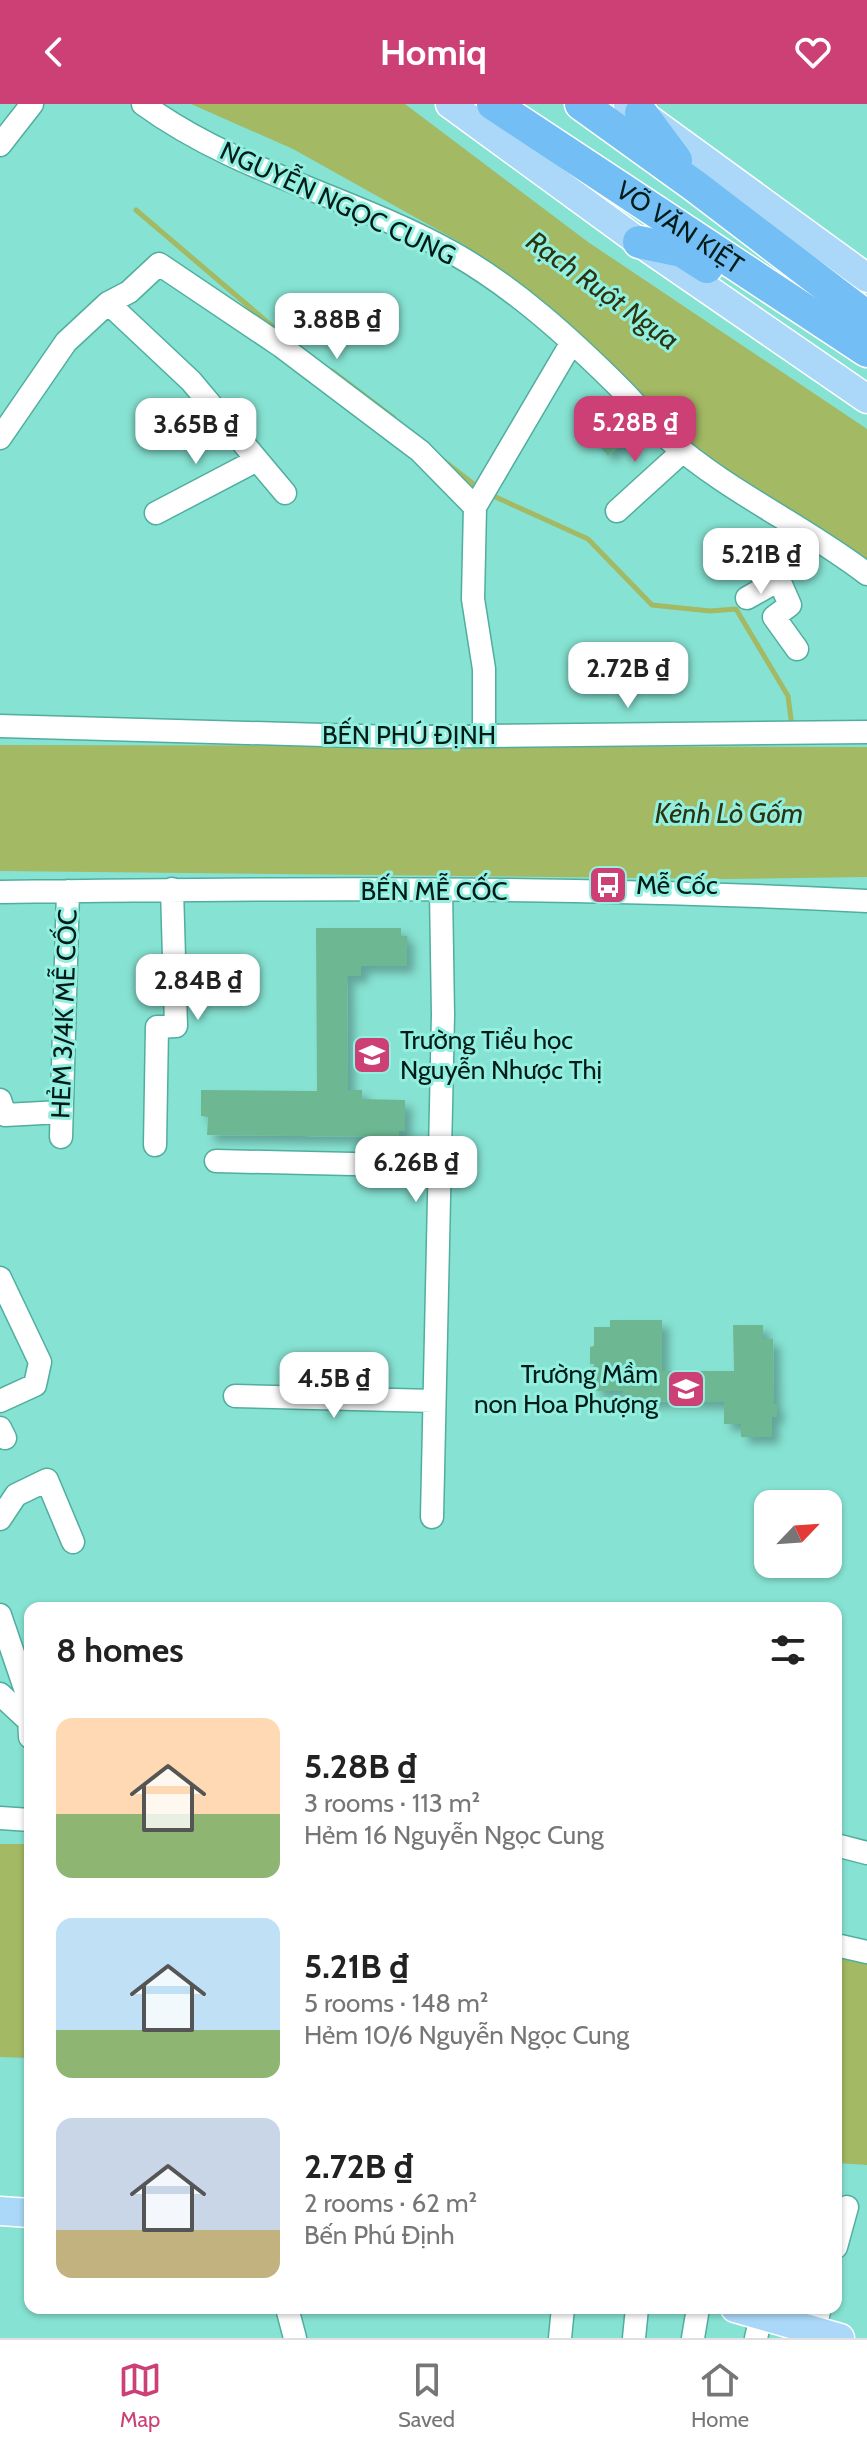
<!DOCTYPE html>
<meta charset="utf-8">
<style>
:root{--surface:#fff;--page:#f6f6f6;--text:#222;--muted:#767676;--line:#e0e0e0;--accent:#cc4075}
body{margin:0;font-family:Cabin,sans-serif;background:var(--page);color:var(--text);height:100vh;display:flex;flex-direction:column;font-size:30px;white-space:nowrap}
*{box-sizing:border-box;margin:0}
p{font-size:26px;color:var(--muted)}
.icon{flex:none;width:44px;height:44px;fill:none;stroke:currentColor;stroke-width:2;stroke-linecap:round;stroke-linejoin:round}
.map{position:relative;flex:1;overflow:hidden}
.side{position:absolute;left:24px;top:1498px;width:818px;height:712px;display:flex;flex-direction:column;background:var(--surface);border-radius:16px;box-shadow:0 2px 6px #0004}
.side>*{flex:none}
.needle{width:52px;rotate:65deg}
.buttons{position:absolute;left:754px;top:1386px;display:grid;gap:16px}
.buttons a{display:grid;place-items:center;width:88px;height:88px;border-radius:16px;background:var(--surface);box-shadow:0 2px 6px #0004;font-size:40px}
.price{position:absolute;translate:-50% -68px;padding:0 18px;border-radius:16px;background:#fff;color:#222;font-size:26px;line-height:52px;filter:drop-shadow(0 2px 4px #0008)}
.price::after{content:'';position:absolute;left:50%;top:48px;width:24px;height:18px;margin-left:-12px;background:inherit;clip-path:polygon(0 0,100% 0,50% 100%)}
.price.active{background:var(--accent);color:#fff}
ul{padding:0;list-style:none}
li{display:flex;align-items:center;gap:24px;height:200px;padding:0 32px}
li span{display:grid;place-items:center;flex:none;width:224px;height:160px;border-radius:16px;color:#555}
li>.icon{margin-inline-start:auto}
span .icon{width:96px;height:96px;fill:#fffc;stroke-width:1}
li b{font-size:34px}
h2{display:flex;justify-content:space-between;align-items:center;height:96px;padding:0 32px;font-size:34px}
header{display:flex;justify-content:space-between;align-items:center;height:104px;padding:0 32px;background:var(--accent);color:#fff;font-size:36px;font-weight:800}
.dock{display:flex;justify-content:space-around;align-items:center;height:112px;border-top:2px solid var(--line);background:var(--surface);font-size:22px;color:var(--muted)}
.dock a{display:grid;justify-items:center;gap:4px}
.dock .active{color:var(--accent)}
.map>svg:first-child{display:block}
.water{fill:#a3b963}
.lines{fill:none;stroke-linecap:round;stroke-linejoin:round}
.stream{stroke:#a3b963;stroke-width:5}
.building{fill:#6db792;filter:url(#shadow)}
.minor-casing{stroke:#51ae9f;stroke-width:25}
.major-casing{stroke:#fff;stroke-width:31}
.highway-casing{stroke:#fff;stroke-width:35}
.minor{stroke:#fff;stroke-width:22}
.major{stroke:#abd8f8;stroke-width:28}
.highway{stroke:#73bef4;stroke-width:32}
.labels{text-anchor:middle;stroke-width:6;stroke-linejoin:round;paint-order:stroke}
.street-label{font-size:26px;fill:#001c18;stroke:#93efdf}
.poi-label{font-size:26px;fill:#001c18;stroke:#93efdf;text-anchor:start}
.water-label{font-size:28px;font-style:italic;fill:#2b340f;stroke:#93efdf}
</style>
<header><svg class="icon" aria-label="back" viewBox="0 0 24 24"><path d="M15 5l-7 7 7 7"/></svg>Homiq<svg class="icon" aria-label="heart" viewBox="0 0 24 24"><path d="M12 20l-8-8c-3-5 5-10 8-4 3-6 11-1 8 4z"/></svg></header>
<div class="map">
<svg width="867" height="2234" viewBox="0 0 867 2234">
<defs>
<filter id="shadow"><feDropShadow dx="7" dy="7" stdDeviation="4" flood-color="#0004"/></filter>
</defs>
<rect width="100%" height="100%" fill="#86e2d2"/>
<!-- water -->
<path class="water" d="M191 0H405L588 138 867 325V461L680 338 567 220 463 140 293 45Z
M0 641 867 643V773L728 775 0 767Z
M0 1740H30V1954L0 1953Z
M836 1850 867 1857V2061L836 2059Z"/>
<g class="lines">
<!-- stream -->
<path class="stream" d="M136 106 279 228
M332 267 394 314
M444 357 480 385
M489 390 588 435 652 501 710 507 736 505 788 592 792 623"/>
</g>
<!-- building -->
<path class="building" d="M623 308 638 325 608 352 593 334Z
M316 824H401V832H407V862H361V872H347L348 986H362V995L405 996V1027H399V1033L207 1031 208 1013 201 1012V986L317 987Z
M610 1216H662V1267H734L733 1221H763V1235H773L774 1300H777V1313H772V1333H741V1320H724V1298L623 1297V1287H594V1260H590V1243L594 1242V1223H610Z"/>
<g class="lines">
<defs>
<path id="minor" d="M143 0C236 68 353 93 453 149 515 184 571 235 622 286 637 301 651 319 667 334 728 388 803 421 867 470
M0 41 32 0
M108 199 191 277 285 389
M0 334 66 238 108 199 129 188 159 160 281 242 420 347 475 403
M617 407 683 347
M156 409 257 356
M747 494 779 476
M797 545 774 513 790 501 779 476 799 425
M0 622 394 633 867 628
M484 631V565L473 495 475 403 572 238
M0 788C289 784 579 782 867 797
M0 996 5 1011 61 1008
M61 1033 68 787
M155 1041 157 923 176 922 172 785
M216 1057 440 1062
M0 1174 40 1258 35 1281 0 1297
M235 1292 434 1297
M0 1324 5 1334
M432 1413 443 911 441 787
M0 1415 16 1391 47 1376 73 1438
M0 1511 28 1593 30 1633
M0 1590 29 1617
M0 1714 30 1716
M836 1741 867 1749
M836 1841 867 1848
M836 2143 847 2103
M287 2204 295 2234
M814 2226 820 2204
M560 2234 563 2204
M634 2234 637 2204
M693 2234 698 2204
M756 2234 763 2204"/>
<path id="major" d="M450 0 639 138 867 295
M628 0 867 174
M0 2107 30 2109
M735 2204 840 2234"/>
<g id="highway">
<path id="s1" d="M493 0 867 247"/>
<path d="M581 0 695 82 867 213"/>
<path d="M641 9 676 56"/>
<path d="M639 138 682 147 707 163"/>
</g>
</defs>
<!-- minor casing -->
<use href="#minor" class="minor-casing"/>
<!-- major casing -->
<use href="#major" class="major-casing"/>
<!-- highway casing -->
<use href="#highway" class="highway-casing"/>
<!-- minor -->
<use href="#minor" class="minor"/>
<!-- major -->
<use href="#major" class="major"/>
<!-- highway -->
<use href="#highway" class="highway"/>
</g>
<!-- icons -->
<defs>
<symbol id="bus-square" viewBox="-11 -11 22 22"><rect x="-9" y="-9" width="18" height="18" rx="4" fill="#cc4075" stroke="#93efdf"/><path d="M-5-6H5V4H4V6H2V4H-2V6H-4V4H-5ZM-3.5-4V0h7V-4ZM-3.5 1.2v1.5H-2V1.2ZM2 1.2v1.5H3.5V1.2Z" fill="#fff"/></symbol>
<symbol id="school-square" viewBox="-11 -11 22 22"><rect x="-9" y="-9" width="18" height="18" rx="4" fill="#cc4075" stroke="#93efdf"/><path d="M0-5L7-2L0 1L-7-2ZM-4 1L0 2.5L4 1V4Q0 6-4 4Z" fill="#fff"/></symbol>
</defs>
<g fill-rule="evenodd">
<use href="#bus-square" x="586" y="759" width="44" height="44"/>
<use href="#school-square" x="350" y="929" width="44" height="44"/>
<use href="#school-square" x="664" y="1263" width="44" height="44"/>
</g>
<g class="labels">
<!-- street labels -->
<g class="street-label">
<text transform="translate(338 99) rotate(25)" y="9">NGUYỄN NGỌC CUNG</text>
<text dy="9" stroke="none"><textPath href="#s1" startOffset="224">VÕ VĂN KIỆT</textPath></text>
<text x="409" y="640">BẾN PHÚ ĐỊNH</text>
<text x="434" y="796">BẾN MỄ CỐC</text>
<text transform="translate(64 910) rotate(-88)" y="9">HẺM 3/4K MỄ CỐC</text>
</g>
<!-- poi labels -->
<g class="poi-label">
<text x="636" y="790">Mễ Cốc</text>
<text x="400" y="945">Trường Tiểu học<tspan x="400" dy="30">Nguyễn Nhược Thị</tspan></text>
<text x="658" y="1279" text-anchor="end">Trường Mầm<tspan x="658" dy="30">non Hoa Phượng</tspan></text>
</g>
<!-- water labels -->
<g class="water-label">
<text transform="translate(603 186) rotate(36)" y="10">Rạch Ruột Ngựa</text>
<text x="729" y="719">Kênh Lò Gốm</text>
</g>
</g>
</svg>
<div class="buttons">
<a><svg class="needle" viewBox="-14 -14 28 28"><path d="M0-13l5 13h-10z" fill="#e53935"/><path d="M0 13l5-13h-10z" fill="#767676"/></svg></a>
</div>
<b class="price" style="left:337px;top:257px">3.88B ₫</b>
<b class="price active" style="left:635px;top:360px">5.28B ₫</b>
<b class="price" style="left:196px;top:362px">3.65B ₫</b>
<b class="price" style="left:761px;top:492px">5.21B ₫</b>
<b class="price" style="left:628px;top:606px">2.72B ₫</b>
<b class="price" style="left:198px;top:918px">2.84B ₫</b>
<b class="price" style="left:416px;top:1100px">6.26B ₫</b>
<b class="price" style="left:334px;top:1316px">4.5B ₫</b>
<section class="side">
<h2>8 homes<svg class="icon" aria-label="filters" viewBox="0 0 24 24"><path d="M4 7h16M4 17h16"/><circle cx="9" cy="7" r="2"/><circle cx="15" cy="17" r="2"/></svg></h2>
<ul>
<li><span style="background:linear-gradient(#ffd9b3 60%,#8fb573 0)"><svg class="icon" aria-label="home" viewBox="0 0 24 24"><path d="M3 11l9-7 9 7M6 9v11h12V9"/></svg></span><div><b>5.28B ₫</b><p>3 rooms · 113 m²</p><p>Hẻm 16 Nguyễn Ngọc Cung</p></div></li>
<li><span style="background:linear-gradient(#bfe0f5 70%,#8fb573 0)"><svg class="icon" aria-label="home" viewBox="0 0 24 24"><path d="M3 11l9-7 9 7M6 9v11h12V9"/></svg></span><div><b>5.21B ₫</b><p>5 rooms · 148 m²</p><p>Hẻm 10/6 Nguyễn Ngọc Cung</p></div></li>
<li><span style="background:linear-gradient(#c9d6e8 70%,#c2b280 0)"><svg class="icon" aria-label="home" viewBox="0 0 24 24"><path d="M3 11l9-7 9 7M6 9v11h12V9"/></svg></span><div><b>2.72B ₫</b><p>2 rooms · 62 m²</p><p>Bến Phú Định</p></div></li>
</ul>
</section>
</div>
<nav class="dock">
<a class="active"><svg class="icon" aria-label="map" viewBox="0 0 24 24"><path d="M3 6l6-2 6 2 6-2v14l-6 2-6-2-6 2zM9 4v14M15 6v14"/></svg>Map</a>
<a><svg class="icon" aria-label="saved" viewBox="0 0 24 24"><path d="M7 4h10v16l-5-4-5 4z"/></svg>Saved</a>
<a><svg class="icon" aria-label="home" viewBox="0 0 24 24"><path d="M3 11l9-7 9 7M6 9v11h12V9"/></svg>Home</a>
</nav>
